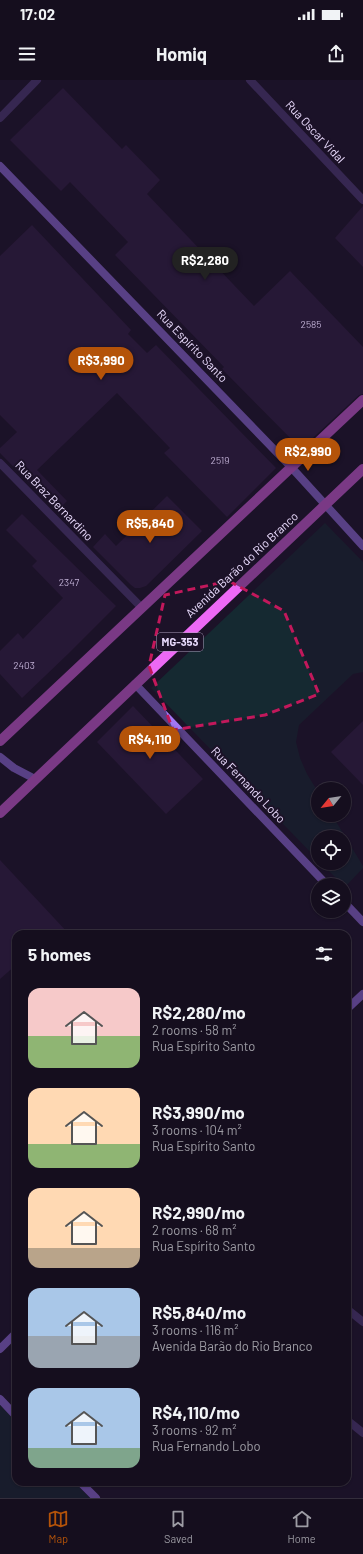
<!DOCTYPE html>
<meta charset="utf-8">
<style>
:root{--surface:#150e1e;--page:#221c2b;--text:#f1f3f6;--muted:#9d9ca4;--line:#342e3c;--accent:#b45309}
body{margin:0;font-family:Barlow,sans-serif;background:var(--page);color:var(--text);height:100vh;display:flex;flex-direction:column;font-size:15px;white-space:nowrap}
*{box-sizing:border-box;margin:0}
p{font-size:13px;color:var(--muted)}
.icon{flex:none;width:22px;height:22px;fill:none;stroke:currentColor;stroke-width:2;stroke-linecap:round;stroke-linejoin:round}
.map{position:relative;flex:1;overflow:hidden}
.drawer{position:absolute;left:12px;top:850px;width:339px;height:556px;display:flex;flex-direction:column;background:var(--surface);border-radius:12px;box-shadow:0 1px 3px #0004,0 0 0 1px var(--line)}
.drawer>*{flex:none}
.needle{width:26px;rotate:240deg}
.buttons{position:absolute;left:311px;top:702px;display:grid;gap:8px}
.buttons a{display:grid;place-items:center;width:40px;height:40px;border-radius:50%;background:var(--surface);box-shadow:0 1px 3px #0004,0 0 0 1px var(--line);font-size:20px}
.price{position:absolute;translate:-50% -34px;padding:0 9px;border-radius:14px;background:var(--accent);color:#fff;font-size:13px;line-height:26px;filter:drop-shadow(0 1px 2px #0008)}
.price::after{content:'';position:absolute;left:50%;top:24px;width:12px;height:9px;margin-left:-6px;background:inherit;clip-path:polygon(0 0,100% 0,50% 100%)}
.price.current{background:#222;color:#fff}
ul{padding:0;list-style:none}
li{display:flex;align-items:center;gap:12px;height:100px;padding:0 16px}
li span{display:grid;place-items:center;flex:none;width:112px;height:80px;border-radius:12px;color:#555}
li>.icon{margin-inline-start:auto}
span .icon{width:48px;height:48px;fill:#fffc;stroke-width:1}
li b{font-size:17px}
h2{display:flex;justify-content:space-between;align-items:center;height:48px;padding:0 16px;font-size:17px}
.status{display:flex;justify-content:space-between;align-items:center;height:28px;padding:0 20px;background:var(--surface);direction:ltr}
.status svg{height:11px;fill:currentColor}
header{display:flex;justify-content:space-between;align-items:center;height:52px;padding:0 16px;background:var(--surface);font-size:18px;font-weight:700}
.dock{display:flex;justify-content:space-around;align-items:center;height:56px;border-top:1px solid var(--line);background:var(--surface);font-size:11px;color:var(--muted)}
.dock a{display:grid;justify-items:center;gap:2px}
.dock .current{color:var(--accent)}
.map>svg:first-child{display:block}
.green{fill:#152931}
.building{fill:#341f47}
.lines{fill:none;stroke-linecap:round;stroke-linejoin:round}
.street{stroke:#584083;stroke-width:8}
.secondary{stroke:#a378f6;stroke-width:8}
.primary{stroke:#ed69f5;stroke-width:10}
.marked{fill:none;stroke:#c2185b;stroke-width:3;stroke-dasharray:8 5;stroke-linejoin:round}
.labels{text-anchor:middle;stroke-width:4;stroke-linejoin:round;paint-order:stroke}
.number-label{font-size:10px;fill:#bcacd0}
.shield{fill:#1c1228;stroke:#ac9fbd;stroke-width:1}
.shield-label{font-size:11px;font-weight:bold;fill:#e9dbfd}
.street-label{font-size:12px;fill:#e9dbfd;stroke:#1c1228}
</style>
<div class="status"><b>17:02</b><svg viewBox="0 0 49 12"><path d="M0 12V9h3v3zM5 12V6h3v6zM10 12V3h3v9zM15 12V0h3v12zM26 1h20v11H26zM47 4h2v5h-2z"/></svg></div>
<header><svg class="icon" aria-label="menu" viewBox="0 0 24 24"><path d="M4 6h16M4 12h16M4 18h16"/></svg>Homiq<svg class="icon" aria-label="share" viewBox="0 0 24 24"><path d="M12 15V3M7 8l5-5 5 5M5 13v7h14v-7"/></svg></header>
<div class="map">
<svg width="363" height="1418" viewBox="0 0 363 1418">
<rect width="100%" height="100%" fill="#1c1228"/>
<!-- green -->
<path class="green" d="M325 443 363 482V592L353 594 299 645 296 662 300 678 307 694 318 712V735H332L363 786V788L345 807 321 783H344V757H318V780L151 608Z
M0 1325 16 1342V1402H74L90 1418H0Z"/>
<!-- building -->
<path class="building" d="M63 8 122 69 126 65 160 100 147 114 254 226 290 191 363 267V314L359 315 301 369 222 289 224 287 115 175 128 162 70 102 61 111 10 60Z
M363 126V187L335 158Z
M32 145 131 250 128 254 147 273 156 265 276 388 227 437 164 373 170 368 117 313 37 390 67 421 57 431 0 373V368L17 352 0 335V176Z
M167 416 202 451 146 506 140 508H135L131 505 93 467 105 454 116 466Z
M22 434 116 526 68 574 22 618 0 594V571L18 553 23 559 63 518 32 486 37 481 6 450Z
M133 626 203 699 166 734 97 662Z
M363 641V705L331 672Z
M0 780 69 854H16V885L0 899Z"/>
<g class="lines">
<!-- street -->
<path class="street" d="M250 0 363 120
M0 38 37 0
M0 383 142 528
M347 1229 363 1242
M347 1340 363 1353"/>
<!-- secondary -->
<path class="secondary" d="M0 86 291 387 363 466
M135 604 327 805
M0 677 14 688 35 699
M344 822 363 842
M347 929 363 914
M0 1269 16 1253
M0 1319 16 1336
M80 1402 96 1418"/>
<!-- primary -->
<path class="primary" d="M0 661 363 320
M0 733 363 389"/>
</g>
<!-- marked area -->
<path d="M0 0H363V1418H0ZM229 501 284 531 319 614 265 635 173 650 149 586 165 515Z" fill="#1c1228" fill-opacity=".55" fill-rule="evenodd"/>
<path class="marked" d="M229 501 284 531 319 614 265 635 173 650 149 586 165 515Z"/>
<g class="labels">
<!-- number labels -->
<g class="number-label">
<text x="311" y="248">2585</text>
<text x="220" y="384">2519</text>
<text x="69" y="506">2347</text>
<text x="24" y="589">2403</text>
</g>
<!-- shield labels -->
<rect class="shield" x="157" y="553" width="46" height="18" rx="3"/>
<g class="shield-label">
<text x="180" y="566">MG-353</text>
</g>
<!-- street labels -->
<g class="street-label">
<text transform="translate(315 52) rotate(47)" y="4">Rua Oscar Vidal</text>
<text transform="translate(192 266) rotate(46)" y="4">Rua Espírito Santo</text>
<text transform="translate(54 421) rotate(46)" y="4">Rua Braz Bernardino</text>
<text transform="translate(242 485) rotate(-43)" y="4">Avenida Barão do Rio Branco</text>
<text transform="translate(248 705) rotate(46)" y="4">Rua Fernando Lobo</text>
</g>
</g>
</svg>
<div class="buttons">
<a><svg class="needle" viewBox="-14 -14 28 28"><path d="M0-13l5 13h-10z" fill="#e53935"/><path d="M0 13l5-13h-10z" fill="#9d9ca4"/></svg></a>
<a><svg class="icon" aria-label="locate" viewBox="0 0 24 24"><circle cx="12" cy="12" r="6"/><path d="M12 2v4M12 18v4M2 12h4M18 12h4"/></svg></a>
<a><svg class="icon" aria-label="layers" viewBox="0 0 24 24"><path d="M12 4l9 5-9 5-9-5zM3 14l9 5 9-5"/></svg></a>
</div>
<b class="price current" style="left:205px;top:201px">R$2,280</b>
<b class="price" style="left:101px;top:301px">R$3,990</b>
<b class="price" style="left:308px;top:392px">R$2,990</b>
<b class="price" style="left:150px;top:464px">R$5,840</b>
<b class="price" style="left:150px;top:680px">R$4,110</b>
<section class="drawer">
<h2>5 homes<svg class="icon" aria-label="filters" viewBox="0 0 24 24"><path d="M4 7h16M4 17h16"/><circle cx="9" cy="7" r="2"/><circle cx="15" cy="17" r="2"/></svg></h2>
<ul>
<li><span style="background:linear-gradient(#f6c9c9 60%,#8fb573 0)"><svg class="icon" aria-label="home" viewBox="0 0 24 24"><path d="M3 11l9-7 9 7M6 9v11h12V9"/></svg></span><div><b>R$2,280/mo</b><p>2 rooms · 58 m²</p><p>Rua Espírito Santo</p></div></li>
<li><span style="background:linear-gradient(#ffd9b3 70%,#8fb573 0)"><svg class="icon" aria-label="home" viewBox="0 0 24 24"><path d="M3 11l9-7 9 7M6 9v11h12V9"/></svg></span><div><b>R$3,990/mo</b><p>3 rooms · 104 m²</p><p>Rua Espírito Santo</p></div></li>
<li><span style="background:linear-gradient(#ffd9b3 75%,#b9a48a 0)"><svg class="icon" aria-label="home" viewBox="0 0 24 24"><path d="M3 11l9-7 9 7M6 9v11h12V9"/></svg></span><div><b>R$2,990/mo</b><p>2 rooms · 68 m²</p><p>Rua Espírito Santo</p></div></li>
<li><span style="background:linear-gradient(#a9c7e8 60%,#9aa5b1 0)"><svg class="icon" aria-label="home" viewBox="0 0 24 24"><path d="M3 11l9-7 9 7M6 9v11h12V9"/></svg></span><div><b>R$5,840/mo</b><p>3 rooms · 116 m²</p><p>Avenida Barão do Rio Branco</p></div></li>
<li><span style="background:linear-gradient(#a9c7e8 75%,#7fa58c 0)"><svg class="icon" aria-label="home" viewBox="0 0 24 24"><path d="M3 11l9-7 9 7M6 9v11h12V9"/></svg></span><div><b>R$4,110/mo</b><p>3 rooms · 92 m²</p><p>Rua Fernando Lobo</p></div></li>
</ul>
</section>
</div>
<nav class="dock">
<a class="current"><svg class="icon" aria-label="map" viewBox="0 0 24 24"><path d="M3 6l6-2 6 2 6-2v14l-6 2-6-2-6 2zM9 4v14M15 6v14"/></svg>Map</a>
<a><svg class="icon" aria-label="saved" viewBox="0 0 24 24"><path d="M7 4h10v16l-5-4-5 4z"/></svg>Saved</a>
<a><svg class="icon" aria-label="home" viewBox="0 0 24 24"><path d="M3 11l9-7 9 7M6 9v11h12V9"/></svg>Home</a>
</nav>
